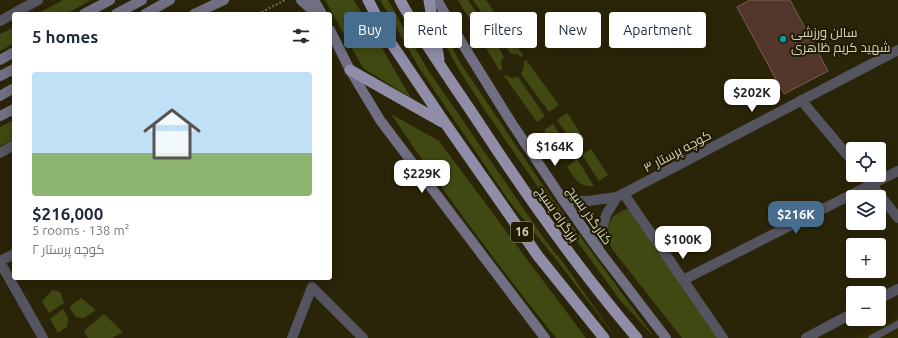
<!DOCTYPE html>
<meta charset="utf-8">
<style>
:root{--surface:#fff;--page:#f6f6f7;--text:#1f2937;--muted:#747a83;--accent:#466d8d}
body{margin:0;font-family:Ubuntu,Cairo,sans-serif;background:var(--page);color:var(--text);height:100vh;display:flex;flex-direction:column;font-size:15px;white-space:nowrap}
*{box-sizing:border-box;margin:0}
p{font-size:13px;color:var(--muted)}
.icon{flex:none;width:22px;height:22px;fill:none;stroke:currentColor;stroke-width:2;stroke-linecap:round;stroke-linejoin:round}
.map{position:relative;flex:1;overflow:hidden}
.sheet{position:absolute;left:12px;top:12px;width:320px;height:268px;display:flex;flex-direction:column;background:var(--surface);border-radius:4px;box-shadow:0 2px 10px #0003}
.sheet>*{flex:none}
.hud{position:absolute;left:344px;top:12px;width:380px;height:36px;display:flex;gap:8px}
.fabs{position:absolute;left:846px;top:142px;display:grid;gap:8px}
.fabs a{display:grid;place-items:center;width:40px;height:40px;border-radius:4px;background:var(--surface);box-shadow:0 2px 10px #0003;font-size:20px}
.price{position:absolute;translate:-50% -34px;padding:0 9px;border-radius:8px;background:#fff;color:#222;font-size:13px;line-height:26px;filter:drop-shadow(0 1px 2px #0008)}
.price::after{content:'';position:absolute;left:50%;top:24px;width:12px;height:9px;margin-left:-6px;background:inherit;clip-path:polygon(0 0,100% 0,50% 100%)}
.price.active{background:var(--accent);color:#fff}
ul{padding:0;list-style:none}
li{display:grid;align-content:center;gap:8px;height:212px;padding:0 20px}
li span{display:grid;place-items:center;height:124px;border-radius:4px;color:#555}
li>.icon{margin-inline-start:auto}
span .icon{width:72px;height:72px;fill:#fffc;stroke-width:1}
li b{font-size:17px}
h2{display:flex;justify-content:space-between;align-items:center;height:48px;padding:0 20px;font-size:17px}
.chip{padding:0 14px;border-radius:4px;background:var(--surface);box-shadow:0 2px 10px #0003;font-size:14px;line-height:36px}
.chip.active{background:var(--accent);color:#fff}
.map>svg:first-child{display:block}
.built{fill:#312b04}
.green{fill:#414912}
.building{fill:#52362b;stroke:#7e5f53}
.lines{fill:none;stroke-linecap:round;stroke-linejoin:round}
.path{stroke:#76725b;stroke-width:2;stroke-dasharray:2 2;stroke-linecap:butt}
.service{stroke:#555461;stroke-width:7}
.minor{stroke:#555461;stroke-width:10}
.secondary{stroke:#716f83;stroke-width:10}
.trunk{stroke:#908da9;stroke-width:11}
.culture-dot{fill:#0f9aa8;stroke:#201b01;stroke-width:1.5}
.labels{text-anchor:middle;stroke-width:4;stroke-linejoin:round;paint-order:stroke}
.shield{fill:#201b01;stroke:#9e9b87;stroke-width:1}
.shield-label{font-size:12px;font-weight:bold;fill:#d4d2c1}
.poi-label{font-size:13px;fill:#d4d2c1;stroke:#201b01;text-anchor:start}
.street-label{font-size:13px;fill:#d4d2c1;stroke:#201b01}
</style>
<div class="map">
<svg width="898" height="338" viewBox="0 0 898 338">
<rect width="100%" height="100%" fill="#2a2508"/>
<!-- built -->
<path class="built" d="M898 316V338H855Z"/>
<!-- green -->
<path class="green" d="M63 0H91L66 14H37Z
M325 0H354L411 98 363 68Z
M380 0H388L426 67 545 240 565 265 616 338 562 267 509 201 420 69Z
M458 0H468L481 19 477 22 479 25 475 28Z
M473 0H486L494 12 489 15 487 13 484 16Z
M495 14 523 55 521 57 517 54H511L492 26 495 23 491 18Z
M14 27V43L0 51V34Z
M481 28 484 33 488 30 504 57 501 61 502 70 500 71 476 32Z
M448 40 461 64 546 190 655 338 620 300 542 193 484 109 458 68 447 48Z
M526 60 559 105 549 112 521 74 524 67V61Z
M505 75 512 78 518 77 545 116 537 122 504 76Z
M567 113 585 140 575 146 557 120Z
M391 114 439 141 517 246 586 338H556C498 265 442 191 391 114Z
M12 121 14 124V139L0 146V127Z
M553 124 571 150 562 156 544 130Z
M591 149 608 175 599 181 582 155Z
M577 159 594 186C579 188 575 178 567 167Z
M628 208 718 338H682L612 249C608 239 605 224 614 216 617 213 624 211 628 208Z
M53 290 60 292 64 303 49 313 42 301Z
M81 298 96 310 84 318 76 317 69 307Z
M63 309 68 318 67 327 58 333 50 319Z
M104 314 123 332 112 338H88L84 331Z"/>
<!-- building -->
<path class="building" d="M750 0H790L828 71 784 94 737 7Z"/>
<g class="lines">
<!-- path -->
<path class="path" d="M258 14 285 0"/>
<!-- service -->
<path class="service" d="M872 338 898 324"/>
<!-- minor -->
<path class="minor" d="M0 21 38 0
M801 100 853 162
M0 153 14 145
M864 175 898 218
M624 194 723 338
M563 200 588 201 617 197 898 50
M598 249 601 233 606 215 617 197
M0 261 14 254
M0 262 43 338
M683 280 898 171
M879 299 898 289
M292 338 312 287 363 338
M806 338 853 313"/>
<!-- secondary -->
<path class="secondary" d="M301 0 316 14
M314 0 322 14
M437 0 465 48 511 122 563 200 598 249 666 338
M84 14 110 0
M116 14 142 0
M145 14 170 0
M194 14 224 0
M330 30 350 70 380 120 545 338
M0 60 14 52
M0 76 14 69
M0 96 14 88
M0 116 14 109"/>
<!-- trunk -->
<path class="trunk" d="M368 0 389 40 445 123 538 256 604 338
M400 0C423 43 452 82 479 123 528 198 578 269 637 338
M429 0 439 60
M350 70 442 122"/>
</g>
<!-- markers -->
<circle class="culture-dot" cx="783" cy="39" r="4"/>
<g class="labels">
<!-- shield labels -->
<rect class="shield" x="511" y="222" width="22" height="20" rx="3"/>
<g class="shield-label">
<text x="522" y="236">16</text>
</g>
<!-- poi labels -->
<g class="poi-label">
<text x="791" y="37">سالن ورزشی<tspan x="791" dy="15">شهید کریم ظاهری</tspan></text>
</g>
<!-- street labels -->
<g class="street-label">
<text transform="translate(677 151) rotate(-28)" y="5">کوچه پرستار ۳</text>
<text transform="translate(558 214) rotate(55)" y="5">بزرگراه بسیج</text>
<text transform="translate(590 215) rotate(55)" y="5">کنارگذر بسیج</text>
</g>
</g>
</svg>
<div class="fabs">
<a><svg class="icon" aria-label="locate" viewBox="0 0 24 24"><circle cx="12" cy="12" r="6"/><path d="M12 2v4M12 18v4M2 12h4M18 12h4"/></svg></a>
<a><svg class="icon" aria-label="layers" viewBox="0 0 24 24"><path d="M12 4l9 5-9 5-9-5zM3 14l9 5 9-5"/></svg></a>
<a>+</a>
<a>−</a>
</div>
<b class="price" style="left:752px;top:113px">$202K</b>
<b class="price" style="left:555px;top:167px">$164K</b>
<b class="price" style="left:422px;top:194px">$229K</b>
<b class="price active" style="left:796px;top:235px">$216K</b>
<b class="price" style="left:683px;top:260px">$100K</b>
<div class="hud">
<a class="chip active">Buy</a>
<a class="chip">Rent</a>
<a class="chip">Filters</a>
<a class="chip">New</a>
<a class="chip">Apartment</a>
</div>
<section class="sheet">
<h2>5 homes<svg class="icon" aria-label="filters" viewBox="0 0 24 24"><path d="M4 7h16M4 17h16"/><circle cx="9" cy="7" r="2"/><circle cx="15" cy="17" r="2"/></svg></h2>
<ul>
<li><span style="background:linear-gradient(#bfe0f5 65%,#8fb573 0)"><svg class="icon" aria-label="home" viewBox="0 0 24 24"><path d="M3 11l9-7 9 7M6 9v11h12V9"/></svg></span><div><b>$216,000</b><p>5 rooms · 138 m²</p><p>کوچه پرستار ۲</p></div></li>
</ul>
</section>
</div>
